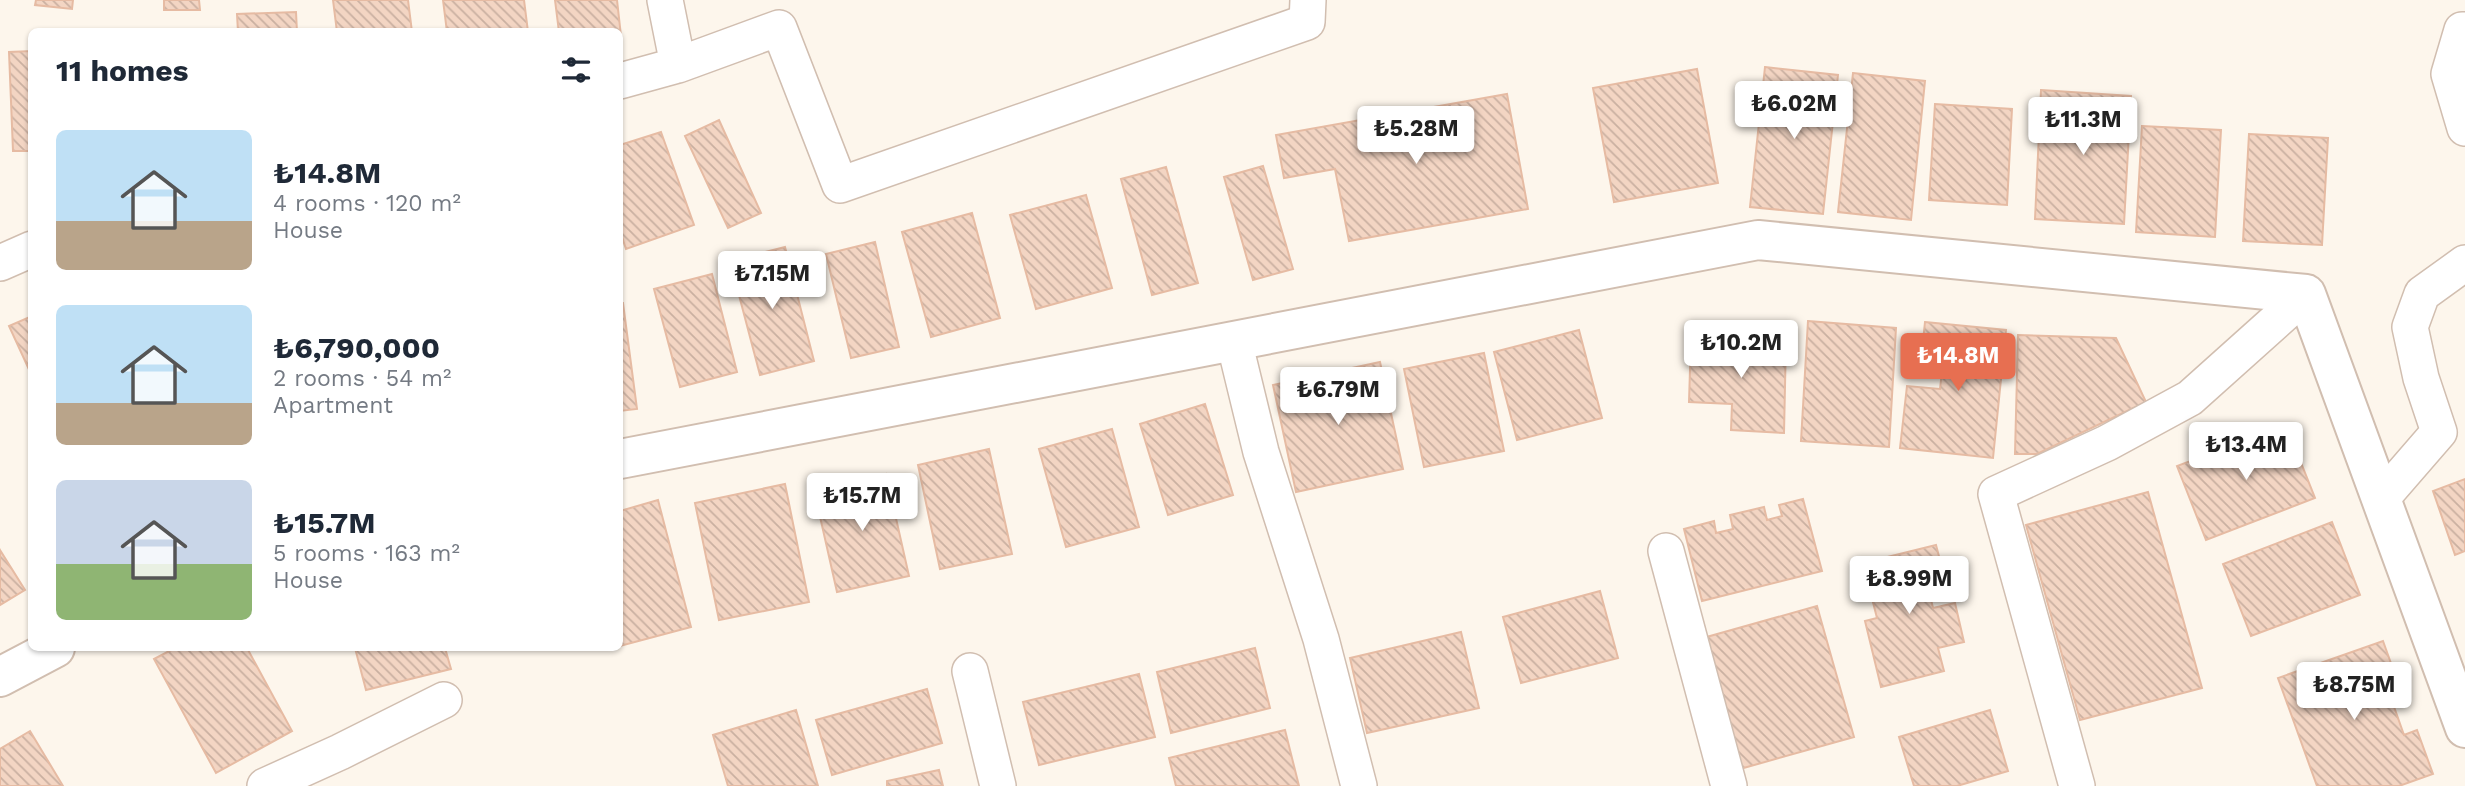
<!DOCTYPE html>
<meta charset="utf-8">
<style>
:root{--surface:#fff;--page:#f6f6f7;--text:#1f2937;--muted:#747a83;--accent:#e76f51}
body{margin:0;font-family:"Work Sans",sans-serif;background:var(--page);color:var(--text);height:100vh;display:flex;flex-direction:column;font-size:26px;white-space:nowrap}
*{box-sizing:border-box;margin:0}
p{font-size:23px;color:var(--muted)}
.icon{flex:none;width:38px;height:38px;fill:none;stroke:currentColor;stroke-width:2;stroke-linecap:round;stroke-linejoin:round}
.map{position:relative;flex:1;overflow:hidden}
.panel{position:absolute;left:28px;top:28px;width:595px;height:623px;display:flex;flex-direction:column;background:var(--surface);border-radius:10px;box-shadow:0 2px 5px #0004}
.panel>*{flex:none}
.price{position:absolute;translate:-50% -60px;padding:0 16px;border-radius:7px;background:#fff;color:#222;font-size:23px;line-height:46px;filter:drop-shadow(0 2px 4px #0008)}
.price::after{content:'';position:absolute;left:50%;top:42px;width:21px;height:16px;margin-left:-10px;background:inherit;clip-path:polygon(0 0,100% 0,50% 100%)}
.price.selected{background:var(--accent);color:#fff}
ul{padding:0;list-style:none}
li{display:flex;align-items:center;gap:21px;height:175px;padding:0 28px}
li span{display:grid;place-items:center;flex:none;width:196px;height:140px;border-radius:10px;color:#555}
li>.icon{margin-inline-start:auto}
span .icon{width:84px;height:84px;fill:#fffc;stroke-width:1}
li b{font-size:30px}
h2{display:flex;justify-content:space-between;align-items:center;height:84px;padding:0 28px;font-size:30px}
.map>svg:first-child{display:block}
.building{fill:url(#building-back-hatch);stroke:#e6bba3;stroke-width:2}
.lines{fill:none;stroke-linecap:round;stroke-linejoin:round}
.minor-casing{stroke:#d1beb0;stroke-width:38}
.tertiary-casing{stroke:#d1beb0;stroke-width:42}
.minor{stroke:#fff;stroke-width:35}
.tertiary{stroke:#fff;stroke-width:38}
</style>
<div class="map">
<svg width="2465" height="786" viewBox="0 0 2465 786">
<defs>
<pattern id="building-back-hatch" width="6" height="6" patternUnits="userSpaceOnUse" patternTransform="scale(1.75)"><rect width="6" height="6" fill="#f3d5c3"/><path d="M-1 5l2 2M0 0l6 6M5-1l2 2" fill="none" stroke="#cab0a1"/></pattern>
</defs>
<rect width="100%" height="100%" fill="#fdf6ec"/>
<!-- building -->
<path class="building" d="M36 0H73L72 9 35 5Z
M164 0H199L200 10H164Z
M333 0H408L412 32H337Z
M443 0H524L528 32H447Z
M555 0H617L621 36H620V32H559Z
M296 12 297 32H238L237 14Z
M32 51V151H13L9 52Z
M1765 67 1838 75 1823 214 1750 207Z
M1697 69 1718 183 1614 202 1593 88Z
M1853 73 1925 81 1911 220 1838 212Z
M2041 90 2131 96 2124 224 2035 219Z
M1507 94 1528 209 1349 241 1335 169 1284 178 1276 135Z
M1935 104 2012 109 2007 205 1929 200Z
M719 120 761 213 728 228 685 136Z
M2142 126 2221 130 2215 237 2136 232Z
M661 132 694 225 626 249 620 231V145Z
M2249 134 2328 138 2322 245 2243 241Z
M1263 166 1293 269 1253 280 1224 177Z
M1166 167 1198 283 1152 295 1121 179Z
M1086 195 1112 288 1036 309 1010 215Z
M972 213 1000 318 931 337 902 232Z
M875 242 899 347 851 358 826 254Z
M785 247 814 361 760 375 730 261Z
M712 274 737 372 680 387 654 289Z
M620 303H623L637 409 620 411Z
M32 316V376L9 326Z
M1808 321 1896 328 1889 447 1801 441Z
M1925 322 2006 330 1993 458 1900 448 1907 386 1940 389 1944 354 1922 351Z
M1579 330 1602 418 1517 440 1494 352Z
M2018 335 2116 338 2146 402 2037 454H2015Z
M1691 337 1786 340 1784 433 1731 430 1732 404 1689 402Z
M1484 353 1504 451 1424 467 1404 369Z
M1380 362 1403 469 1296 492 1273 385Z
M1205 404 1233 495 1168 515 1140 424Z
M2286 425 2315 498 2206 540 2177 466Z
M1112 429 1139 527 1066 547 1039 449Z
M989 449 1012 554 940 569 918 465Z
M886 474 909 576 837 592 814 490Z
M2465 479V551L2455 555 2433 491Z
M785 484 809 602 719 620 695 503Z
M2148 492 2202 688 2080 720 2026 525Z
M1803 499 1822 571 1702 601 1684 529 1714 521 1716 533 1733 529 1730 515 1764 507 1767 520 1782 516 1779 505Z
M658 500 691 627 620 646V511Z
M2332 522 2360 595 2251 636 2223 564Z
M1936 545 1946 583 1928 587 1933 608 1955 603 1964 642 1938 648 1944 671 1881 687 1865 621 1877 618 1863 563Z
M0 550 25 590 0 605Z
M1600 591 1618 658 1521 683 1503 617Z
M1817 606 1854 737 1740 769 1703 638Z
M1461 632 1479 708 1367 733 1350 658Z
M2383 641 2403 697 2392 701 2404 735 2417 730 2433 774 2399 786H2317L2278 678Z
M175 648H247L292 731 216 773 154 659Z
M355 648H445L451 669 366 690Z
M1255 648 1270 708 1171 733 1157 672Z
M1139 674 1155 737 1039 765 1023 702Z
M927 689 942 743 832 775 816 720Z
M796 710 818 786H728L713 735Z
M1990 710 2008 771 1957 786H1914L1899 737Z
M1285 730 1299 786H1176L1169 758Z
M30 731 63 786H0V749Z
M939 770 943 786H887V781Z"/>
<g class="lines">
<defs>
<path id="minor" d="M2465 30H2462L2449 74 2465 128
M678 65 779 28 840 185 1307 22 1308 0
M620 81 678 65 665 0
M0 263 32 249
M1234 341 1261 452 1321 639 1359 786
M2381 499 2439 432 2421 378 2410 327 2422 294 2465 263
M1666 551 1729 786
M970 671 998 786
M265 786 340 752 444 700
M2077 786 1996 494 2107 443 2190 398 2306 294"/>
<path id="tertiary" d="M620 459 1758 240 2306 294 2465 728
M0 677 55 648"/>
</defs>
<!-- minor casing -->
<use href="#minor" class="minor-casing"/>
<!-- tertiary casing -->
<use href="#tertiary" class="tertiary-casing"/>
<!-- minor -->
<use href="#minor" class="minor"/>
<!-- tertiary -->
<use href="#tertiary" class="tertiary"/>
</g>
</svg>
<b class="price" style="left:1794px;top:141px">₺6.02M</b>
<b class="price" style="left:2083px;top:157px">₺11.3M</b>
<b class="price" style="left:1416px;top:166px">₺5.28M</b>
<b class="price" style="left:772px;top:311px">₺7.15M</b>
<b class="price" style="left:1741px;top:380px">₺10.2M</b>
<b class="price selected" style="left:1958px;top:393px">₺14.8M</b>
<b class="price" style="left:1338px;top:427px">₺6.79M</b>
<b class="price" style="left:2246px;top:482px">₺13.4M</b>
<b class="price" style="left:862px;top:533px">₺15.7M</b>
<b class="price" style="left:1909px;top:616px">₺8.99M</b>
<b class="price" style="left:2354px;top:722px">₺8.75M</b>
<section class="panel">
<h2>11 homes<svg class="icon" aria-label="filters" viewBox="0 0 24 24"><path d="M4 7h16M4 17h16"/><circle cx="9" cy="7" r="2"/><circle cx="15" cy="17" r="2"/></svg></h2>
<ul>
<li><span style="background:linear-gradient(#bfe0f5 65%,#b9a48a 0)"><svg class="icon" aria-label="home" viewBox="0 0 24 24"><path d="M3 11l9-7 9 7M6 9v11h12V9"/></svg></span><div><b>₺14.8M</b><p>4 rooms · 120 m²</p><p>House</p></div></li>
<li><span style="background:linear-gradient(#bfe0f5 70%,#b9a48a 0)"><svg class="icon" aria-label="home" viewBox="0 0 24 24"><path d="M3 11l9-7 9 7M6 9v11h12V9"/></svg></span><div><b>₺6,790,000</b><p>2 rooms · 54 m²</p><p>Apartment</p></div></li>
<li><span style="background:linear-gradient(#c9d6e8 60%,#8fb573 0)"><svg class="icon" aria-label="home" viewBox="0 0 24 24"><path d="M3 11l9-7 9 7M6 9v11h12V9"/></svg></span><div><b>₺15.7M</b><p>5 rooms · 163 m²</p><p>House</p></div></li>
</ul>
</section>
</div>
